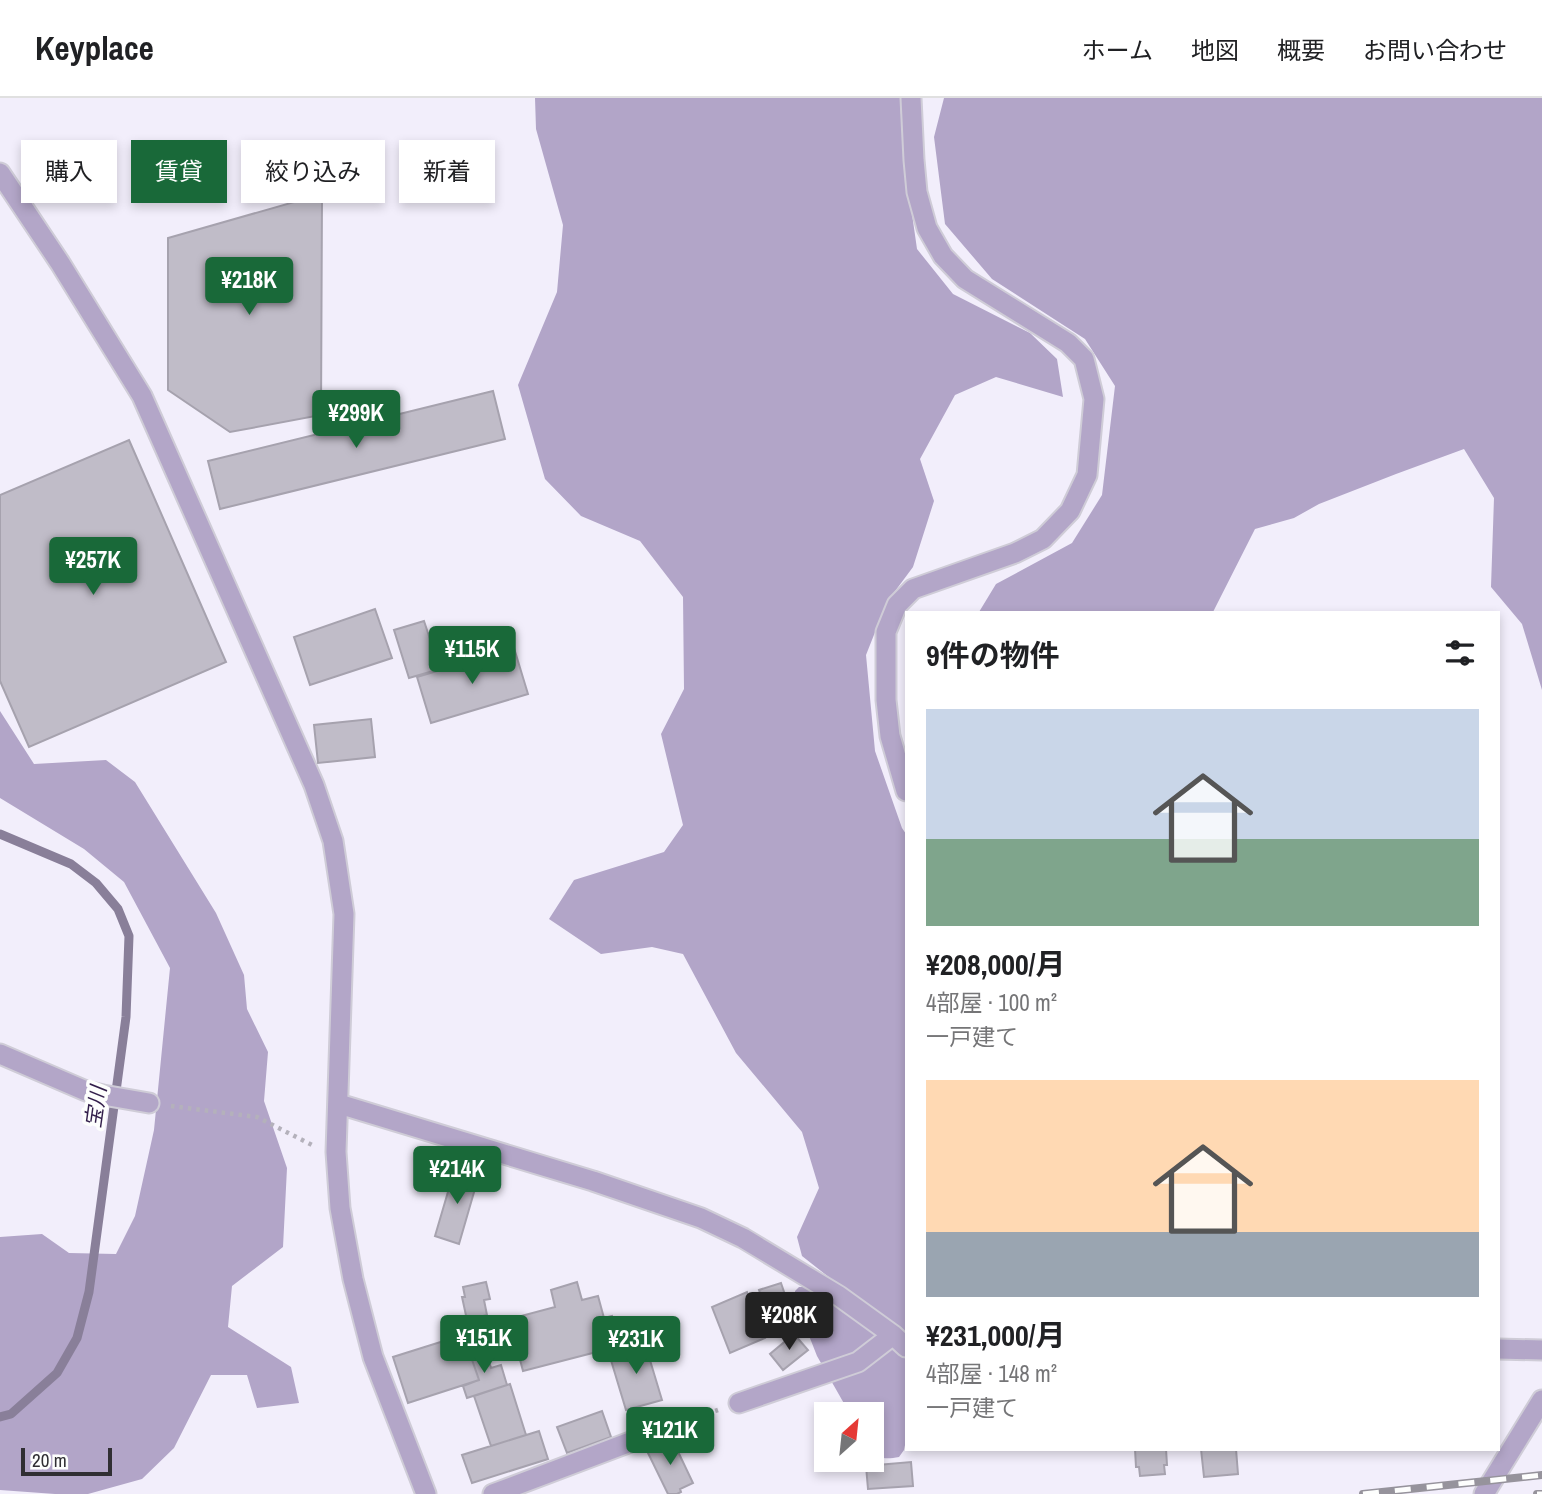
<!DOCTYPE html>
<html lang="ja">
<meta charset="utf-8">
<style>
:root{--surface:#fff;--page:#f2f2f2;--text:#202124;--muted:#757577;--line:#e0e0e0;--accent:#196939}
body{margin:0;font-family:"Archivo Narrow","Noto Sans JP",sans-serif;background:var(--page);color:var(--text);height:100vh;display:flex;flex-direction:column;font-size:26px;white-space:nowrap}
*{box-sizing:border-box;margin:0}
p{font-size:23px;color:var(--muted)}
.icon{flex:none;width:38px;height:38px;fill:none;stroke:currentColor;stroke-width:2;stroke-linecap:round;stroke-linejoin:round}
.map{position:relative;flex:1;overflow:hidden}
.details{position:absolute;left:905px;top:513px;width:595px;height:840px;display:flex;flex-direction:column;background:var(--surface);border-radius:0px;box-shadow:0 4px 10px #0003}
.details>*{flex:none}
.banner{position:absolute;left:21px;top:42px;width:665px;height:63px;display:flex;gap:14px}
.needle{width:46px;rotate:27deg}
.controls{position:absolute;left:814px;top:1304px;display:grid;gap:14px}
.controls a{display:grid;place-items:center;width:70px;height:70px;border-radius:0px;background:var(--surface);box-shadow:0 4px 10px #0003;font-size:35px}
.scale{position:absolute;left:21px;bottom:18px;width:91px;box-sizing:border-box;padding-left:7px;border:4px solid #302f33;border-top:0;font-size:19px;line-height:24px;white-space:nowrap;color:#302f33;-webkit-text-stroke:5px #fdfefd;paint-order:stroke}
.price{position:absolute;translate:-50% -60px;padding:0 16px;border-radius:7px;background:var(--accent);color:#fff;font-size:23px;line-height:46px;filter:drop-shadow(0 2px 4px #0008)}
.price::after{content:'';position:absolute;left:50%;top:42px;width:21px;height:16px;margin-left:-10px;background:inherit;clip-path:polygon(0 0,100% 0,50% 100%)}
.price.current{background:#222;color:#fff}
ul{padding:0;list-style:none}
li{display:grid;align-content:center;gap:14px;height:371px;padding:0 21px}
li span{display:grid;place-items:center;height:217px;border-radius:0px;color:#555}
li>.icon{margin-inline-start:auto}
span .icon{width:126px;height:126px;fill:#fffc;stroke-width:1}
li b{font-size:30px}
h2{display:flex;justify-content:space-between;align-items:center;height:84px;padding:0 21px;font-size:30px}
.chip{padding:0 24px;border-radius:0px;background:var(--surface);box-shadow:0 4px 10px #0003;font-size:24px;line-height:63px}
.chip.current{background:var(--accent);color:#fff}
header{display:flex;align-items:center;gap:42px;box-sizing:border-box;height:98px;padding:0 35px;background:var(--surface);border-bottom:2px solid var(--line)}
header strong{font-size:33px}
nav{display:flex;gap:38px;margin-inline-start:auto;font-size:24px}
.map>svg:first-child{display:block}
.forest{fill:#b2a5c8}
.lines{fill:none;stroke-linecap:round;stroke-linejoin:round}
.stream{stroke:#897f99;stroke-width:9}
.building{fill:#c0bcc8;stroke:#a6a2ae;stroke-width:2}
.minor-casing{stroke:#cfccd7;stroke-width:23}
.path{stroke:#b4b1bb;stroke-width:4.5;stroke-dasharray:3.5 5;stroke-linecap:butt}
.minor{stroke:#b3a6c8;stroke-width:19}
.rail-casing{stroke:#96939c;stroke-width:8}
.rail{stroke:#fdfefd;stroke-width:5;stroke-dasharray:16;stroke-linecap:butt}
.labels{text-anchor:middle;stroke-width:7;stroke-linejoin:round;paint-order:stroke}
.water-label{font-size:21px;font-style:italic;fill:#311d4a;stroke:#fdfefd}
</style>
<header>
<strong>Keyplace</strong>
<nav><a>ホーム</a><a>地図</a><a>概要</a><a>お問い合わせ</a></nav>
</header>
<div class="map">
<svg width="1542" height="1396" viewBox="0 0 1542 1396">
<rect width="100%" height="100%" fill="#f2eefb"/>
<!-- forest -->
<path class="forest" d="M535 0H900L903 53 917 151 953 196 1030 235 1057 261 1063 299 996 279 955 297 920 361 934 403 913 469 887 504 866 557 875 653 902 730 906 736V1240L802 1158 797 1139 819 1090 802 1034 736 955 683 856 652 849 601 856 549 821 574 782 664 754 683 727 661 636 684 591 683 499 640 443 581 418 545 381 518 287 557 194 563 127 536 31Z
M944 0H1542V592L1522 526 1491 489 1494 400 1464 351 1396 376 1319 406 1294 420 1255 431 1213 514H979L996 486 1072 445 1102 397 1115 288 1085 241 992 181 945 126 934 39Z
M0 613 34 666 106 662 135 684 216 815 244 877 247 911 268 954 264 1003 287 1070 283 1149 232 1188 228 1229 291 1269 299 1305 257 1310 247 1277H211L174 1350 142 1381 88 1396H55L0 1392V1139L42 1136 69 1155 116 1156 135 1118 154 1032 170 870 124 784 84 751 0 700Z
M799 1189H810L906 1257V1342L904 1352 899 1359C888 1361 879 1362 872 1353V1316H850L817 1258 795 1202V1193Z"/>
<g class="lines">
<!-- stream -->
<path class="stream" d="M0 736 71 766 96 785 118 811 129 838 126 919 89 1194 77 1240 57 1275 11 1316 0 1319"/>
</g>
<!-- building -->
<path class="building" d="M322 96 321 317 230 334 168 292V140Z
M493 293 505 341 220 411 208 363Z
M129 342 226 564 29 649 0 583V397Z
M375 511 392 560 310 587 294 539Z
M424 523 440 571 409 580 394 532Z
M514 550 528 596 431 625 417 579Z
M371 621 375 659 318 665 314 627Z
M455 1070 479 1077 459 1146 435 1138Z
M486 1184 490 1201 484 1202 487 1217 467 1222 462 1199H465L463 1189Z
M577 1184 582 1202 598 1198 604 1220 612 1218 618 1240 610 1242 612 1250 523 1273 513 1235 505 1237 502 1223 555 1209 551 1192Z
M781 1185 796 1229 774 1236 759 1192Z
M747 1194 765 1240 730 1255 712 1209Z
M794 1236 808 1252 783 1272 770 1256Z
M643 1239 662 1302 626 1312 610 1259 633 1252 630 1243Z
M450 1241 456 1260 470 1256 479 1282 408 1305 393 1259Z
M484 1248 491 1270 501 1267 507 1287 467 1300 463 1288 479 1282 469 1253Z
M510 1286 526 1337 491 1348 474 1298Z
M602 1313 611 1339 567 1355 557 1329Z
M539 1333 548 1361 472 1385 462 1357Z
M672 1341 693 1385 680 1391 681 1394 677 1396H668L647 1353Z
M1135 1351H1166L1167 1367H1164L1165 1376 1140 1378 1139 1369H1136Z
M1201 1351H1236L1238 1376 1204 1379Z
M911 1364 913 1388 868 1391 866 1368Z"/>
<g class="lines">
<defs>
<path id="minor" d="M0 75 60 165 142 298 314 687 333 743 344 816 336 1054 340 1110 353 1181 373 1259 426 1396
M906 693 890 638 886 602V534L897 507 913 491 1015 455 1043 441 1070 413 1087 377 1094 301 1084 261 1068 245 965 181 943 158 927 130 917 94 914 62 911 0
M0 956 86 993 103 997 149 1005
M339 1006 593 1083 701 1120 743 1140 839 1198 893 1237 906 1249
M1498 1251 1542 1252
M739 1305 858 1264 893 1237
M493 1396 662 1332
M1484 1396 1542 1302"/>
</defs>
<!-- minor casing -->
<use href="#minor" class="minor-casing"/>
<!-- path -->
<path class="path" d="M171 1008 257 1019 312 1047
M683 1324 718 1312"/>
<!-- minor -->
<use href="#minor" class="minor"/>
<defs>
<path id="rail" d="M1363 1396 1542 1377
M1537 1396H1542"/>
</defs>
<!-- rail casing -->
<use href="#rail" class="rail-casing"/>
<!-- rail -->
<use href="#rail" class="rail"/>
</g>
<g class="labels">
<!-- water labels -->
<g class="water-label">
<text transform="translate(96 1009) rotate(-82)" y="7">宝川</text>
</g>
</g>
</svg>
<div class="controls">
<a><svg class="needle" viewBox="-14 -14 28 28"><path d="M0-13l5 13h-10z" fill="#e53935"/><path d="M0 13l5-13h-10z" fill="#757577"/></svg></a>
</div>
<div class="scale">20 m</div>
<b class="price" style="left:249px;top:219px">¥218K</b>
<b class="price" style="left:356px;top:352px">¥299K</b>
<b class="price" style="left:93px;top:499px">¥257K</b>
<b class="price" style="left:472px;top:588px">¥115K</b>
<b class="price" style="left:457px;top:1108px">¥214K</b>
<b class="price current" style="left:789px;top:1254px">¥208K</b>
<b class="price" style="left:484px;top:1277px">¥151K</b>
<b class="price" style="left:636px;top:1278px">¥231K</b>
<b class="price" style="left:670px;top:1369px">¥121K</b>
<div class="banner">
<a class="chip">購入</a>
<a class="chip current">賃貸</a>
<a class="chip">絞り込み</a>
<a class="chip">新着</a>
</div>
<section class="details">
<h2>9件の物件<svg class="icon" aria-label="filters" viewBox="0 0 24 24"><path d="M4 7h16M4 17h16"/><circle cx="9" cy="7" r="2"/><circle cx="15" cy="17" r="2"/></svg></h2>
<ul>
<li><span style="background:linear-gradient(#c9d6e8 60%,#7fa58c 0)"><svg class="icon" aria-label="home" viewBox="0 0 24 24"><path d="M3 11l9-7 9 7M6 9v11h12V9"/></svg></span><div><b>¥208,000/月</b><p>4部屋 · 100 m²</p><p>一戸建て</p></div></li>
<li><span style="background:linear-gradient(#ffd9b3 70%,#9aa5b1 0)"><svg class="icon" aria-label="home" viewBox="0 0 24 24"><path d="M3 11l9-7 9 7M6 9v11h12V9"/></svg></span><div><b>¥231,000/月</b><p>4部屋 · 148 m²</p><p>一戸建て</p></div></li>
</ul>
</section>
</div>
